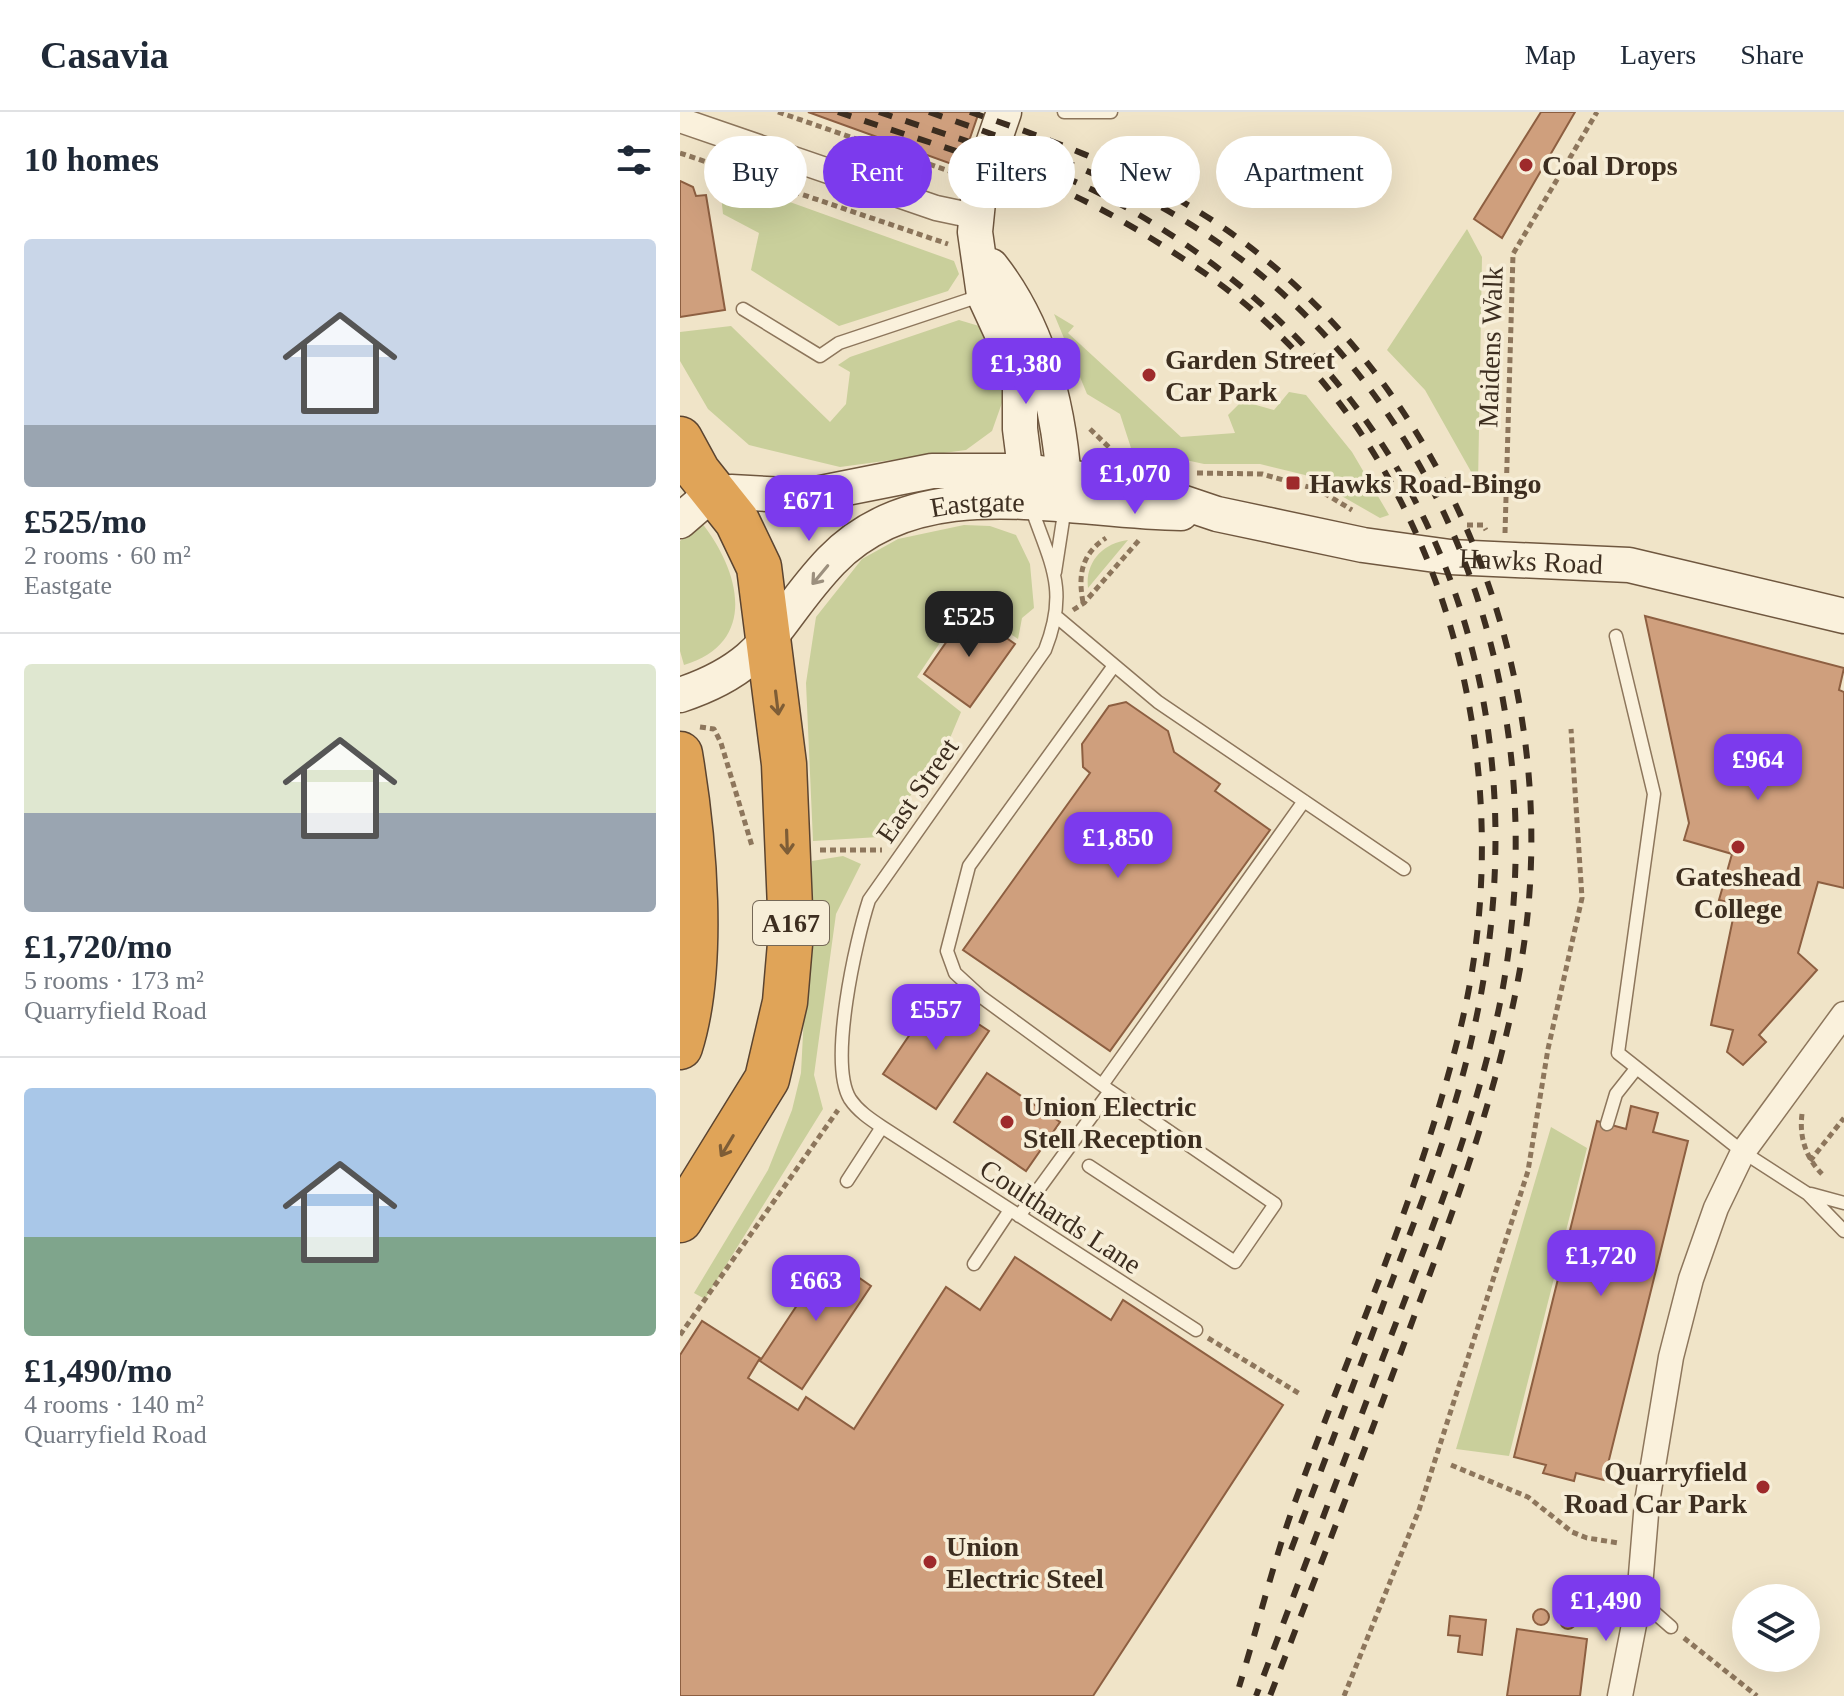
<!DOCTYPE html>
<meta charset="utf-8">
<style>
:root{--surface:#fff;--page:#f6f6f7;--text:#1f2937;--muted:#747a83;--line:#e0e1e3;--accent:#7c3aed}
body{margin:0;font-family:Georgia,serif;background:var(--page);color:var(--text);height:100vh;display:flex;flex-direction:column;font-size:30px;white-space:nowrap}
*{box-sizing:border-box;margin:0}
p{font-size:26px;color:var(--muted)}
.icon{flex:none;width:44px;height:44px;fill:none;stroke:currentColor;stroke-width:2;stroke-linecap:round;stroke-linejoin:round}
.map{position:relative;flex:1;overflow:hidden}
.panel{display:flex;flex-direction:column;background:var(--surface);width:680px}
.panel>*{flex:none}
.hud{position:absolute;left:24px;top:24px;width:760px;height:72px;display:flex;gap:16px}
.controls{position:absolute;left:1052px;top:1472px;display:grid;gap:16px}
.controls a{display:grid;place-items:center;width:88px;height:88px;border-radius:50%;background:var(--surface);box-shadow:0 8px 32px #0002;font-size:40px}
.price{position:absolute;translate:-50% -68px;padding:0 18px;border-radius:16px;background:var(--accent);color:#fff;font-size:26px;line-height:52px;filter:drop-shadow(0 2px 4px #0008)}
.price::after{content:'';position:absolute;left:50%;top:48px;width:24px;height:18px;margin-left:-12px;background:inherit;clip-path:polygon(0 0,100% 0,50% 100%)}
.price.selected{background:#222;color:#fff}
ul{padding:0;list-style:none}
li{display:grid;align-content:center;gap:16px;height:424px;padding:0 24px}
li+li{border-top:2px solid var(--line)}
li span{display:grid;place-items:center;height:248px;border-radius:8px;color:#555}
li>.icon{margin-inline-start:auto}
span .icon{width:144px;height:144px;fill:#fffc;stroke-width:1}
li b{font-size:34px}
h2{display:flex;justify-content:space-between;align-items:center;height:96px;padding:0 24px;font-size:34px}
.pill{padding:0 28px;border-radius:36px;background:var(--surface);box-shadow:0 8px 32px #0002;font-size:28px;line-height:72px}
.pill.selected{background:var(--accent);color:#fff}
header{display:flex;align-items:center;gap:48px;box-sizing:border-box;height:112px;padding:0 40px;background:var(--surface);border-bottom:2px solid var(--line)}
header strong{font-size:38px}
nav{display:flex;gap:44px;margin-inline-start:auto;font-size:28px}
main{display:flex;flex:1;min-height:0}
.map>svg:first-child{display:block}
.green{fill:#c9cf9b}
.building{fill:#cf9f7d;stroke:#8d5f41;stroke-width:2}
.lines{fill:none;stroke-linecap:round;stroke-linejoin:round}
.lane-casing{stroke:#8d765c;stroke-width:15}
.street-casing{stroke:#8d765c;stroke-width:27}
.secondary-casing{stroke:#6f573f;stroke-width:37}
.highway-casing{stroke:#5b4430;stroke-width:47}
.path{stroke:#8d765c;stroke-width:5;stroke-dasharray:6 4;stroke-linecap:butt}
.lane{stroke:#faf1dc;stroke-width:12}
.street{stroke:#faf1dc;stroke-width:24}
.secondary{stroke:#faf1dc;stroke-width:34}
.highway{stroke:#e0a458;stroke-width:44}
.rail{stroke:#3d2e20;stroke-width:6;stroke-dasharray:14 14;stroke-linecap:butt}
.oneway{stroke:#9c907e}
.oneway2{stroke:#7e5d36}
.poi-dot{fill:#9e2a2b;stroke:#f7eed8;stroke-width:3}
.labels{text-anchor:middle;stroke-width:7;stroke-linejoin:round;paint-order:stroke}
.shield{fill:#f7eed8;stroke:#756857;stroke-width:2}
.shield-label{font-size:26px;font-weight:bold;fill:#3d2e20}
.poi-label{font-size:28px;font-weight:bold;fill:#3d2e20;stroke:#f7eed8;text-anchor:start}
.street-label{font-size:28px;fill:#3d2e20;stroke:#f7eed8}
</style>
<header>
<strong>Casavia</strong>
<nav><a>Map</a><a>Layers</a><a>Share</a></nav>
</header>
<main>
<section class="panel">
<h2>10 homes<svg class="icon" aria-label="filters" viewBox="0 0 24 24"><path d="M4 7h16M4 17h16"/><circle cx="9" cy="7" r="2"/><circle cx="15" cy="17" r="2"/></svg></h2>
<ul>
<li><span style="background:linear-gradient(#c9d6e8 75%,#9aa5b1 0)"><svg class="icon" aria-label="home" viewBox="0 0 24 24"><path d="M3 11l9-7 9 7M6 9v11h12V9"/></svg></span><div><b>£525/mo</b><p>2 rooms · 60 m²</p><p>Eastgate</p></div></li>
<li><span style="background:linear-gradient(#dfe7d0 60%,#9aa5b1 0)"><svg class="icon" aria-label="home" viewBox="0 0 24 24"><path d="M3 11l9-7 9 7M6 9v11h12V9"/></svg></span><div><b>£1,720/mo</b><p>5 rooms · 173 m²</p><p>Quarryfield Road</p></div></li>
<li><span style="background:linear-gradient(#a9c7e8 60%,#7fa58c 0)"><svg class="icon" aria-label="home" viewBox="0 0 24 24"><path d="M3 11l9-7 9 7M6 9v11h12V9"/></svg></span><div><b>£1,490/mo</b><p>4 rooms · 140 m²</p><p>Quarryfield Road</p></div></li>
</ul>
</section>
<div class="map">
<svg width="1164" height="1584" viewBox="0 0 1164 1584">
<rect width="100%" height="100%" fill="#f0e4c8"/>
<!-- green -->
<path class="green" d="M54 70 274 149 279 162 268 179 159 214 71 158 79 121 43 102 40 74Z
M787 117 802 145 798 372 745 278 707 238Z
M374 202 394 214 388 221 501 325 555 321 548 303 562 289 594 298 609 280 626 283 672 340 709 403 700 406 625 363 580 352H524L451 336 440 302 407 282Z
M279 208 299 214 320 260 323 288 312 319 286 338 160 355 69 333 28 297 0 249V220L51 214 150 310 166 292 170 260 158 253 170 245Z
M21 410C59 457 80 530 4 553L0 539V429Z
M284 413 310 414 336 423 350 452 354 496 342 506 338 527 286 492 237 565 281 600 265 638 199 725 133 729 126 571 136 505 182 447 218 427Z
M448 428 408 476C405 450 423 431 448 428Z
M163 744 181 752 156 802 134 963 143 997 25 1187 14 1181 88 1058 112 998 121 961 132 749Z
M871 1015 907 1036 829 1344 776 1337Z"/>
<!-- building -->
<path class="building" d="M128 0H299L280 55Z
M861 0H895L822 126 794 107Z
M0 69 13 75 16 84 26 83 45 198 0 205Z
M288 499 335 532 290 595 244 562Z
M965 504 1164 556 1159 578 1164 580V776L1138 770 1118 841 1137 858 1079 923 1086 930 1063 953 1047 940 1053 918 1031 913 1056 792 1039 788 1052 742 1004 728 1009 711Z
M446 590 488 619 494 640 540 672 535 679 590 718 430 939 283 838 410 661 403 655 402 632 429 594Z
M256 884 309 919 256 997 203 962Z
M307 961 380 1010 346 1059 274 1010Z
M951 994 978 1001 973 1020 1008 1029 924 1368 896 1361 894 1369 863 1361 866 1353 834 1345 917 1009 946 1017Z
M149 1145 191 1174 122 1277 80 1249Z
M335 1145 431 1208 443 1188 603 1293 413 1584H0V1243L22 1209 80 1246 68 1266 118 1298 126 1285 174 1317 266 1175 300 1198Z
M853 1505a8 8 0 1 1 16 0a8 8 0 1 1-16 0Z
M880 1509a8 8 0 1 1 16 0a8 8 0 1 1-16 0Z
M770 1504 806 1508 802 1543 778 1540 780 1524 768 1523Z
M837 1517 907 1527 900 1584H827Z"/>
<g class="lines">
<defs>
<path id="lane" d="M384 0H431
M63 197 140 244 159 231 303 183
M351 395C371 452 389 478 365 538L189 788C176 828 148 951 170 987 178 999 190 1007 202 1015L516 1218
M375 460 385 395
M378 506 478 590 724 757
M936 524 974 682 938 941 1063 1040 1128 1082 1164 1119
M422 973 624 689
M927 1012 936 982 955 958
M409 1054 555 1150 595 1092 430 979 300 884 275 861 267 839 289 754 433 555
M167 1069 202 1015
M1131 1082 1164 1091
M339 1104 430 979
M294 1152 330 1098
M959 1487 991 1515"/>
<path id="street" d="M0 8 256 96 294 104
M940 1584 959 1487 967 1390 991 1245 1011 1167 1036 1096 1063 1040 1164 902"/>
<g id="secondary">
<path d="M324 0 300 70 295 120 304 183 328 235 340 275V317L348 380"/>
<path d="M311 154C363 220 381 303 385 385"/>
<path id="s1" d="M0 409 22 390 51 380 126 384 252 359H346L457 375 537 402 683 433 770 445 949 453 1164 504"/>
<path id="s2" d="M0 583C91 553 93 510 151 449 241 355 387 400 501 401"/>
</g>
<path id="highway" d="M0 327 18 360 57 409 79 455 104 652 111 820 105 890 87 967 0 1108
M0 642C14 726 26 853 0 935"/>
</defs>
<!-- lane casing -->
<use href="#lane" class="lane-casing"/>
<!-- street casing -->
<use href="#street" class="street-casing"/>
<!-- secondary casing -->
<use href="#secondary" class="secondary-casing"/>
<!-- highway casing -->
<use href="#highway" class="highway-casing"/>
<!-- path -->
<path class="path" d="M98 0 272 60
M0 41 268 132
M410 317 434 340
M517 361 582 362 639 378 672 398
M787 413H803L806 418
M825 421 833 142 917 0
M403 490C398 464 401 442 426 426
M393 498 404 491 460 427
M20 615 34 617 41 631 72 734
M140 738H202
M1122 1002C1119 1025 1126 1046 1142 1062
M1130 1049 1164 1006
M0 1223 158 998
M528 1226 620 1282
M771 1353 848 1385 892 1420 907 1426 939 1431
M1004 1526 1077 1584
M664 1584 739 1398 848 1059 868 937 902 786 891 617"/>
<!-- lane -->
<use href="#lane" class="lane"/>
<!-- street -->
<use href="#street" class="street"/>
<!-- secondary -->
<use href="#secondary" class="secondary"/>
<!-- highway -->
<use href="#highway" class="highway"/>
<!-- rail -->
<path class="rail" d="M158 0C234 26 313 49 388 81 434 102 480 131 523 160 760 323 847 647 780 918 741 1077 674 1226 619 1379 595 1443 579 1510 559 1575
M199 0C280 28 366 51 442 93 745 263 868 577 795 912 776 1003 742 1090 709 1177 676 1266 642 1356 608 1446
M249 0C343 33 437 64 521 119 777 285 879 604 819 896 795 1009 752 1117 711 1224 666 1344 621 1464 576 1584
M290 0C373 28 458 60 532 108 773 267 890 577 840 857 819 976 777 1089 735 1202 688 1330 639 1457 590 1584"/>
</g>
<!-- one-way arrows -->
<defs><path id="oneway-shaft" d="M-6 0H5M1.5-3L5.5 0L1.5 3" fill="none" stroke-width="1.6" stroke-linecap="round" stroke-linejoin="round" transform="scale(2)"/></defs>
<use class="oneway" href="#oneway-shaft" transform="translate(140 463) rotate(130)"/>
<g class="oneway2">
<use href="#oneway-shaft" transform="translate(97 591) rotate(83)"/>
<use href="#oneway-shaft" transform="translate(107 730) rotate(88)"/>
<use href="#oneway-shaft" transform="translate(47 1034) rotate(121)"/>
</g>
<!-- markers -->
<g class="poi-dot">
<circle cx="846" cy="53" r="8"/>
<circle cx="469" cy="263" r="8"/>
<rect x="605" y="363" width="16" height="16" rx="4"/>
<circle cx="1058" cy="735" r="8"/>
<circle cx="327" cy="1010" r="8"/>
<circle cx="1083" cy="1375" r="8"/>
<circle cx="250" cy="1450" r="8"/>
</g>
<g class="labels">
<!-- shield labels -->
<rect class="shield" x="73" y="789" width="76" height="44" rx="6"/>
<g class="shield-label">
<text x="111" y="820">A167</text>
</g>
<!-- poi labels -->
<g class="poi-label">
<text x="862" y="63">Coal Drops</text>
<text x="485" y="257">Garden Street<tspan x="485" dy="32">Car Park</tspan></text>
<text x="629" y="381">Hawks Road-Bingo</text>
<text x="1058" y="774" text-anchor="middle">Gateshead<tspan x="1058" dy="32">College</tspan></text>
<text x="343" y="1004">Union Electric<tspan x="343" dy="32">Stell Reception</tspan></text>
<text x="1067" y="1369" text-anchor="end">Quarryfield<tspan x="1067" dy="32">Road Car Park</tspan></text>
<text x="266" y="1444">Union<tspan x="266" dy="32">Electric Steel</tspan></text>
</g>
<!-- street labels -->
<g class="street-label">
<text transform="translate(810 235) rotate(-88)" y="10">Maidens Walk</text>
<text dy="10" stroke="none"><textPath href="#s2" startOffset="368">Eastgate</textPath></text>
<text dy="10" stroke="none"><textPath href="#s1" startOffset="872">Hawks Road</textPath></text>
<text transform="translate(237 678) rotate(-55)" y="10">East Street</text>
<text transform="translate(381 1104) rotate(33)" y="10">Coulthards Lane</text>
</g>
</g>
</svg>
<div class="controls">
<a><svg class="icon" aria-label="layers" viewBox="0 0 24 24"><path d="M12 4l9 5-9 5-9-5zM3 14l9 5 9-5"/></svg></a>
</div>
<b class="price" style="left:346px;top:294px">£1,380</b>
<b class="price" style="left:455px;top:404px">£1,070</b>
<b class="price" style="left:129px;top:431px">£671</b>
<b class="price selected" style="left:289px;top:547px">£525</b>
<b class="price" style="left:1078px;top:690px">£964</b>
<b class="price" style="left:438px;top:768px">£1,850</b>
<b class="price" style="left:256px;top:940px">£557</b>
<b class="price" style="left:921px;top:1186px">£1,720</b>
<b class="price" style="left:136px;top:1211px">£663</b>
<b class="price" style="left:926px;top:1531px">£1,490</b>
<div class="hud">
<a class="pill">Buy</a>
<a class="pill selected">Rent</a>
<a class="pill">Filters</a>
<a class="pill">New</a>
<a class="pill">Apartment</a>
</div>
</div>
</main>
